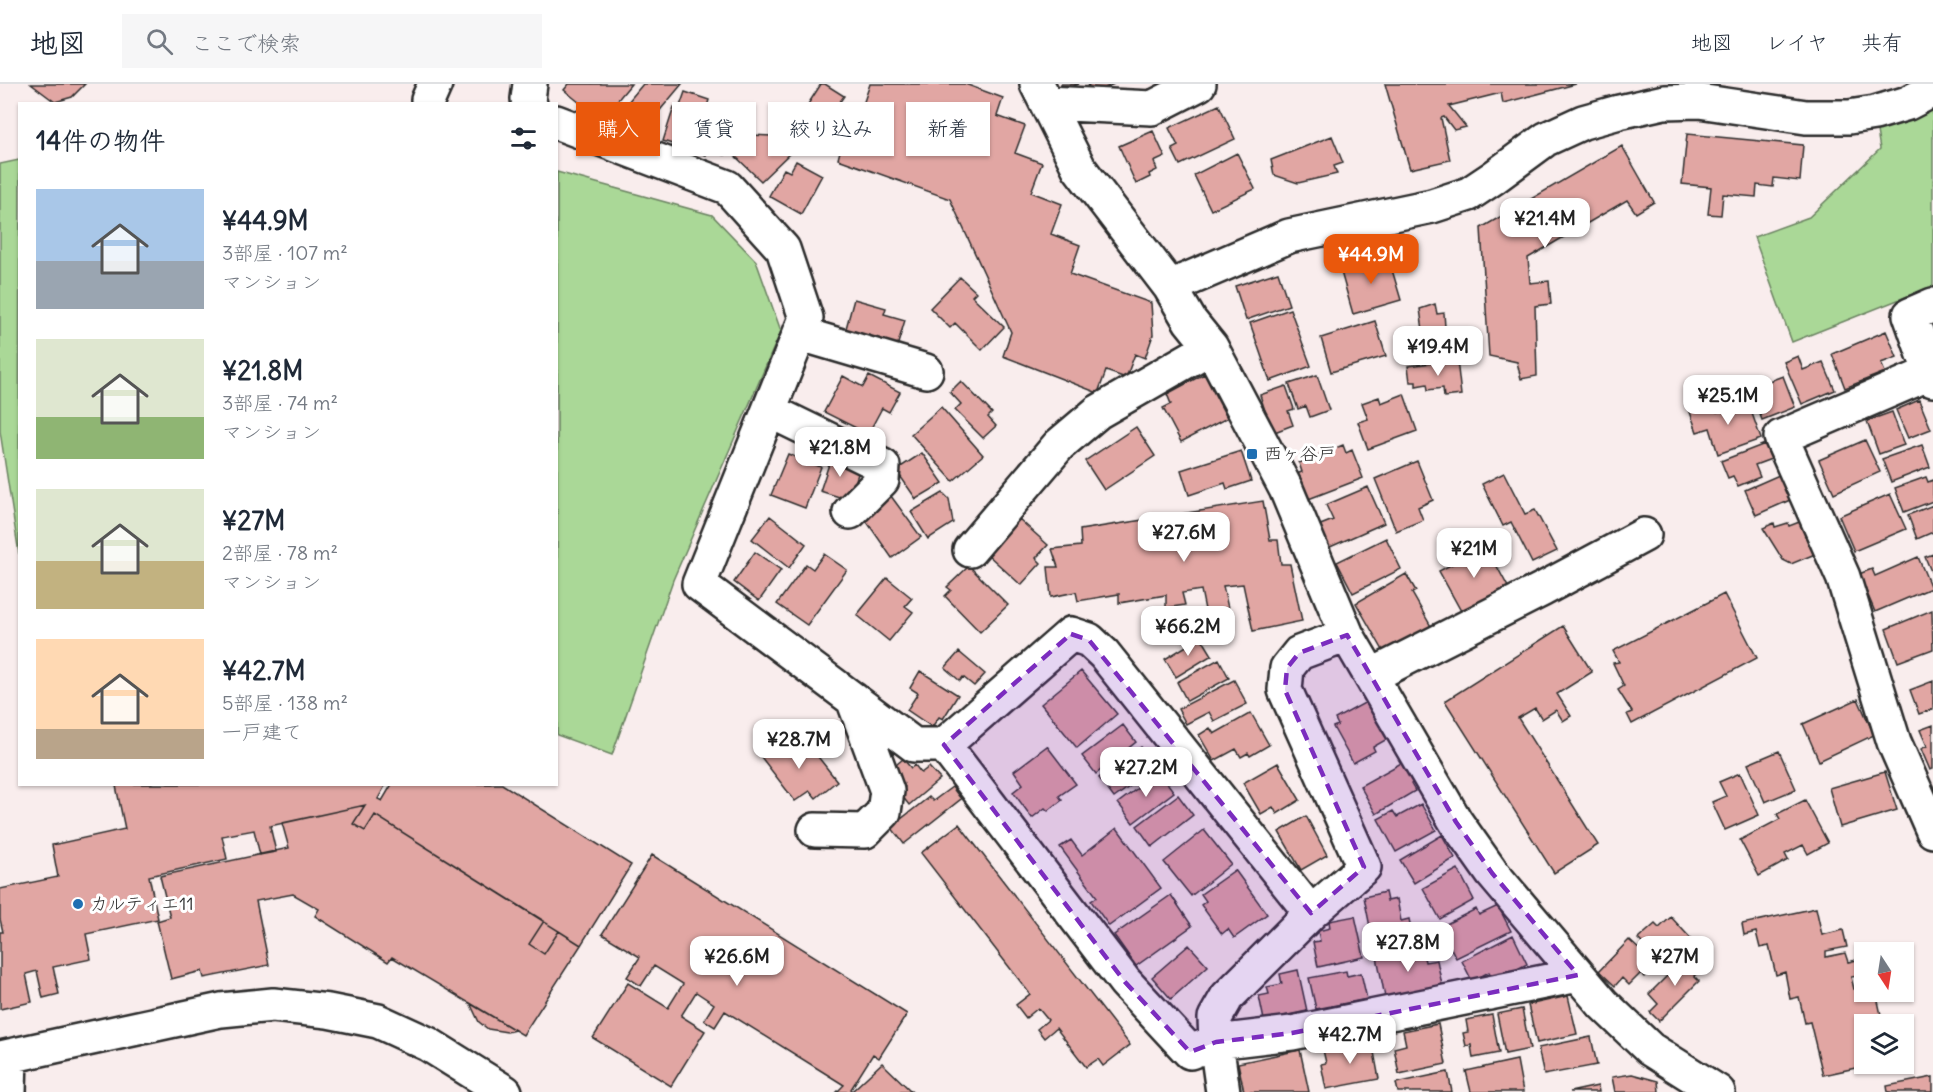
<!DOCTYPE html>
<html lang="ja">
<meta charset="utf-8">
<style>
:root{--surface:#fff;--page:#f6f6f7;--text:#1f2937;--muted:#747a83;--line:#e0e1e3;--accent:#ea580c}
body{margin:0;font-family:Delius,"Klee One",sans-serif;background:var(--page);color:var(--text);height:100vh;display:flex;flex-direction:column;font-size:22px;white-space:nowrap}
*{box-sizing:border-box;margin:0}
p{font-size:20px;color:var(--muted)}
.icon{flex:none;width:33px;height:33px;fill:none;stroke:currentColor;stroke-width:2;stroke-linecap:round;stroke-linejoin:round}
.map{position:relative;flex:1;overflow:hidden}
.drawer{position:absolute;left:18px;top:18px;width:540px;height:684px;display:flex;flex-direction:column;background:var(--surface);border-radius:0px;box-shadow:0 2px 4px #0004}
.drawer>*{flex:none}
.banner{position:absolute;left:576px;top:18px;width:570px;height:54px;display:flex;gap:12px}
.needle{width:39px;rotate:168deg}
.controls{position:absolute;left:1854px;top:858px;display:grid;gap:12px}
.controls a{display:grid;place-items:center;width:60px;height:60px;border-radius:0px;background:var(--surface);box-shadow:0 2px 4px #0004;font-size:30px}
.price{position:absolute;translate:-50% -51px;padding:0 14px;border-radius:12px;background:#fff;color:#222;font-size:20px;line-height:39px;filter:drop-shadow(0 2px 3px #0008)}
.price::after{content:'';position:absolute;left:50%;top:36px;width:18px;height:14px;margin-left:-9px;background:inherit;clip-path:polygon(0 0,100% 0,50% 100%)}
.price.selected{background:var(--accent);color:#fff}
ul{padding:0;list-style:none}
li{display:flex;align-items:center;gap:18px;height:150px;padding:0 18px}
li span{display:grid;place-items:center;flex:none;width:168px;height:120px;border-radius:0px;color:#555}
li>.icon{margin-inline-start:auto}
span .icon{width:72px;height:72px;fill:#fffc;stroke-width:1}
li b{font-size:26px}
h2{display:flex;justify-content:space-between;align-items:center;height:72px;padding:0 18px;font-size:26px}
.pill{padding:0 21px;border-radius:0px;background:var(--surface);box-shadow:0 2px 4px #0004;font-size:21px;line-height:54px}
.pill.selected{background:var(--accent);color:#fff}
header{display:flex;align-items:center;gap:36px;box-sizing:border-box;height:84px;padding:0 30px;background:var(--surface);border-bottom:2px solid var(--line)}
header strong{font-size:28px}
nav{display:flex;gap:33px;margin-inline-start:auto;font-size:21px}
.search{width:420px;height:54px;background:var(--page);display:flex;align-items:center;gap:15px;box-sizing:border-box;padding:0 21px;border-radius:0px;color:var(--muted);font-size:22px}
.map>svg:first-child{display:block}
.green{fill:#aad897;stroke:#6a8261;stroke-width:1.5}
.building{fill:#e1a6a3;stroke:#2b2b2b;stroke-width:1.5}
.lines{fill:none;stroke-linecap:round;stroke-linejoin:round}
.minor-casing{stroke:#2b2b2b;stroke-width:38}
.minor{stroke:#fff;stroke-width:33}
.marked{fill:#7b2cbf;fill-opacity:0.2;stroke:#7b2cbf;stroke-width:4.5;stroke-dasharray:12 8;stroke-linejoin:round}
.poi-dot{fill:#1f6fb2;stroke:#fff;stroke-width:2}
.labels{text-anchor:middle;stroke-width:6;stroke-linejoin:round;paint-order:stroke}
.poi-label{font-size:18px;fill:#2b2b2b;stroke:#fff;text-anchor:start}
</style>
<header>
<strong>地図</strong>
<div class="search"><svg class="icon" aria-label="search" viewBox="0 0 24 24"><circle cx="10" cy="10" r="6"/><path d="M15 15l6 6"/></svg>ここで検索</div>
<nav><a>地図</a><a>レイヤ</a><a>共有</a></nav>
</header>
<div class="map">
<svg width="1933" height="1008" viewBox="0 0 1933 1008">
<rect width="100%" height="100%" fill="#f9eded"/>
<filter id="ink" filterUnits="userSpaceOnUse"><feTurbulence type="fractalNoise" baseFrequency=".0167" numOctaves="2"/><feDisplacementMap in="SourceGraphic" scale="12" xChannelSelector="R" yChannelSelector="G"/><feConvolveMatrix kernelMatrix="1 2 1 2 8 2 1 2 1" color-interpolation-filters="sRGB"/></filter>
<g filter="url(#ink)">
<!-- green -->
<path class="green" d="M1933 18V202L1792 258 1754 153 1809 133 1880 65 1876 41Z
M19 76H20L19 470 0 347V80Z
M557 88 712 131 756 177 781 247 673 496 612 671 557 651Z"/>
<!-- building -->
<path class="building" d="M31 0H85L72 13 55 18Z
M569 0H631L601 36 564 6Z
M643 0H682L641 49 618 30Z
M821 0H825L844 12 839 19 850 27 828 60 801 42 798 46 789 40 800 22 805 25Z
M870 0H965L1003 14 997 32 1025 42 1015 69 1042 79 1031 108 1062 120 1051 150 1080 161 1070 190 1151 219 1153 251 1145 274 1135 270 1126 294 1106 287 1098 309 1003 272 1011 248 950 115 838 75 845 48 853 50Z
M1061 0H1079L1063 6Z
M1088 0H1114L1092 9Z
M1385 0H1576L1503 19 1501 9 1449 22 1466 43 1454 46 1444 33 1441 34 1450 76 1410 85Z
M685 8 709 16 705 29 735 38 725 71 707 66 706 71 663 57 674 23 679 25Z
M1219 21 1235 55 1180 81 1172 65 1178 62 1169 44Z
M1153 47 1165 73 1154 78 1157 86 1149 90 1150 93 1136 100 1119 62Z
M1687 50 1803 61 1800 97 1774 94 1773 103 1757 101 1756 113 1723 110 1721 131 1708 130 1711 103 1682 100Z
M751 51 772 52 791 68 761 97 732 69Z
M1332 52 1343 79 1334 82 1337 90 1298 99 1274 91 1271 76Z
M1622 62 1654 118 1636 129 1627 116 1528 174 1530 199 1549 197 1551 220 1535 222 1537 292 1521 295 1517 278 1489 272 1481 144Z
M1237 69 1255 105 1211 126 1194 91Z
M796 77 822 91 801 130 769 112 784 85 790 88Z
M1387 169 1401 216 1353 230 1341 188 1368 180 1366 174Z
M1278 188 1289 221 1246 236 1235 202Z
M960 193 976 208 972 212 1004 243 982 266 955 239 950 244 930 224Z
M854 215 886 224 884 230 905 236 897 263 845 248Z
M1435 220 1437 230 1444 229 1446 257H1438L1439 270 1410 272 1409 253 1418 251 1423 246 1420 225Z
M1290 225 1311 282 1270 297 1250 239Z
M1375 237 1386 272 1331 288 1321 254Z
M1886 247 1897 273 1881 279 1885 288 1845 304 1832 270Z
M1798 272 1803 286 1823 278 1835 306 1802 320 1784 278Z
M1457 276 1461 311 1444 313 1443 304 1428 306 1427 300 1416 302V298H1410L1408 282Z
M1204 290 1227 334 1181 358 1163 324 1171 320 1167 310Z
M1317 291 1329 326 1310 333 1306 322 1298 325 1289 300Z
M843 292 863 303 869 292 900 308 889 328 882 324 868 350 824 328Z
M1783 292 1795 323 1762 336 1750 304Z
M961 297 992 329 988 333 996 342 983 354 955 326 961 320 950 308Z
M1286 302 1294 325 1288 327 1293 341 1272 349 1260 311Z
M1404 310 1417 347 1368 365 1358 338 1368 335 1362 319 1379 313 1381 319Z
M1919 316 1931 345 1908 354 1896 326Z
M1748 318 1761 355 1718 370 1710 344 1697 348 1690 328 1714 320 1717 328Z
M941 323 983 371 953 397 911 350Z
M1892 328 1904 361 1879 370 1867 337Z
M1136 343 1155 372 1104 406 1085 377Z
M1865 356 1880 388 1834 409 1819 376Z
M1765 360 1771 375 1755 381 1760 393 1738 402 1733 392 1728 394 1721 377Z
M1343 361 1346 369 1352 366 1363 394 1306 416 1296 390 1302 388 1299 379Z
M1922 361 1930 383 1891 398 1882 375Z
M1241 367 1251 397 1227 405 1225 399 1189 411 1181 386Z
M922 369 943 399 916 415 896 386Z
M788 370 821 383 805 424 771 411Z
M832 371 861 381 849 416 820 407Z
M1417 377 1433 416 1418 423 1423 436 1396 447 1375 395Z
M1504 389 1525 430 1535 426 1557 467 1532 479 1511 438 1503 442 1482 400Z
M1779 391 1790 416 1756 431 1745 406Z
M1926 393 1928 398 1933 396V417L1904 428 1895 404Z
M1368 403 1384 439 1328 464 1318 442 1333 436 1326 421Z
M888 408 921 453 892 474 860 428Z
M943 409 949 415 953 439 928 455 911 428Z
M1890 410 1906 445 1854 467 1839 432Z
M1263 417 1270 456H1278L1281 480H1290L1302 537 1253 547 1243 500 1223 502 1228 524 1205 526 1201 506 1182 509 1185 521 1166 524V511L1119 519V510L1078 517 1076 508 1051 513 1048 483H1058L1052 465 1081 462 1080 446Z
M1933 421V448L1917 455 1908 431Z
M770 432 806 460 789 484 752 455Z
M1019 435 1048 461 1036 474 1041 479 1021 501 987 470Z
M1802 437 1815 470 1791 480 1783 476 1763 444 1774 439 1775 443 1788 439 1789 442Z
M1386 454 1401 485 1353 509 1337 478Z
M1486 462 1508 503 1461 527 1439 487Z
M755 468 781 486 759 517 734 498Z
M824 470 847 486 807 541 777 520 806 480 813 485Z
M1933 470V492L1925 473Z
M1918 473 1931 504 1875 528 1859 490 1872 485 1875 492Z
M969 482 1008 521 980 548 945 512 951 506 947 503Z
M1406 490 1416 507 1412 509 1433 546 1408 561 1405 555 1384 568 1356 519Z
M887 494 912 514 905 522 913 528 889 557 857 531Z
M1724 510 1757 574 1632 640 1627 630 1632 628 1618 606 1624 602 1613 579 1619 578 1613 567Z
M1932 526 1933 565 1898 578 1886 545Z
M1563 542 1592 588 1557 610 1571 632 1563 637 1556 626 1542 635 1535 624 1518 634 1598 761 1554 789 1445 617Z
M1201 553 1212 571 1176 593 1165 575Z
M959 568 985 590 974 602 963 593 960 597 945 584Z
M1219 575 1229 594 1187 617 1177 598Z
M920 587 958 611 943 635 939 633 932 643 907 626 918 609 910 604Z
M1081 587 1117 630 1077 664 1041 620Z
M1234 596 1247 620 1214 637 1209 628 1186 640 1178 625Z
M1933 597V625L1919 630 1910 606Z
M1858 615 1874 651 1819 677 1803 640Z
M1368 617 1389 654 1373 663 1375 667 1353 679 1333 643 1338 641 1335 635Z
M1251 629 1269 661 1250 672 1248 669 1241 673 1236 665 1214 677 1199 651 1210 644 1214 650Z
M1123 641 1136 658 1096 690 1082 672Z
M1933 641V685L1930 686 1921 665 1927 662 1920 646Z
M787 653 799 668 808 660 837 697 816 714 810 707 795 717 761 673Z
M1047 662 1076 700 1059 712 1062 716 1048 727 1045 724 1032 734 1013 708 1023 700 1014 687Z
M1141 663 1156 683 1114 714 1099 694Z
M1779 667 1796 705 1765 718 1748 680Z
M903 675 911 684 915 681 921 689 929 683 940 695 909 721 899 708 905 703 891 685Z
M1403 678 1414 698 1411 700 1415 707 1376 730 1360 702Z
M1278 679 1300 716 1277 730 1273 723 1261 730 1243 699Z
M1159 688 1174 708 1133 739 1118 719Z
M1885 688 1897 726 1840 743 1829 704Z
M1740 689 1759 731 1725 746 1712 718 1726 712 1719 698Z
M124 700H386L378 715 382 717 392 700H502L631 781 581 861 559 847 544 870 529 860 544 837 375 731 365 747 353 740 365 721 270 742 276 768 260 771 254 746 222 752 227 775 149 792 158 835 86 850 91 875 53 883 59 910 43 914 37 887 26 890 32 918 0 925V848H3L0 835V805L58 793 52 761 125 745 116 702Z
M952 703 961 715 904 760 891 743 929 713 933 717Z
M1178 711 1193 731 1152 763 1137 742Z
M1805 716 1828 759 1808 770 1803 761 1785 770 1788 776 1759 792 1740 756 1780 735 1777 730Z
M1421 720 1436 746 1396 768 1378 735 1393 727 1397 733Z
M365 721 353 740 365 747 375 731 581 861 523 951 392 873 388 878 315 832 319 825 293 810 256 817 269 881 204 894 202 887 171 895 157 837 170 833 160 792 289 764 282 739Z
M1306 732 1327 771 1301 786 1279 748Z
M959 740 1130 961 1103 982 1098 975 1086 983 1056 944 1044 954 1037 945 1048 936 1038 924 1026 934 1016 921 1030 910 921 769Z
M1117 744 1161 804 1109 842 1091 817 1097 813 1060 763 1071 756 1082 771Z
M1204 746 1231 780 1191 812 1164 778Z
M1442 751 1455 774 1414 799 1400 776Z
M652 771 907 930 879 974 873 970 851 1005 852 1007 882 979 912 1008H837L844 1001 725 927 715 943 704 936 714 920 696 908 681 932 705 947 671 1002 593 954 628 899 668 924 683 900 654 882 641 902 627 893 640 873 602 850Z
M1458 785 1474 816 1440 835 1423 804Z
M1235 786 1267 830 1234 854 1228 845 1222 850 1201 821 1206 817 1201 810Z
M1385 808 1387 817 1397 815 1401 837 1409 835 1413 854 1374 863 1364 813Z
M1171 811 1192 842 1136 882 1114 851Z
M1498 822 1511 847 1456 874 1440 843 1476 825 1479 831Z
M1816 824 1822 851 1843 846 1847 863 1826 867V873L1845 869 1848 878 1861 875 1864 891 1851 893 1854 905 1864 903V908H1876L1883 940H1864V980H1874L1823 991 1810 938 1805 939 1799 913 1790 915 1785 888 1776 891 1769 862 1760 864 1756 848 1744 851 1742 840Z
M1355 832 1364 873 1318 883 1313 858 1320 857 1318 847 1330 844 1329 837Z
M1671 833 1694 858 1666 884 1638 855 1655 840 1659 844Z
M1513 851 1527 880 1502 893 1500 889 1492 893 1489 888 1472 897 1462 877Z
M1629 856 1656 881 1645 893 1641 889 1629 901 1622 894 1615 902 1599 887Z
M1189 861 1208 882 1171 915 1152 893Z
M1422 864 1425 878 1437 876 1442 901 1385 913 1377 873Z
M1688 871 1701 885 1694 892 1699 897 1659 937 1650 928 1658 920 1649 910Z
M1298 886 1307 927 1264 936 1259 912 1269 910 1267 903 1282 900 1280 890Z
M1346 887 1347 892 1361 889 1367 915 1316 925 1309 894Z
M1568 912 1577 950 1537 959 1528 921Z
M470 919 515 946 507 948 488 945 479 938Z
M1522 925 1530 965 1505 970 1497 930Z
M1492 931 1499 969 1473 974 1471 961 1466 962 1463 949 1468 948 1466 936Z
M1438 940 1446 980 1399 990 1394 964 1406 961 1403 947Z
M1591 953 1597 981 1544 991 1538 964Z
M1372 957 1379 995 1326 1005 1321 980 1326 979 1323 966Z
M1300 966 1309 1008H1244L1238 979Z
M1517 976 1523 1008H1471L1466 987Z
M1448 988 1452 1008H1398L1396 999Z
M1632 990 1658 997 1659 1008H1615L1612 993Z
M1933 993V1008H1888L1887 1002Z
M1598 1002 1599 1008H1570Z"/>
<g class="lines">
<defs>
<path id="minor" d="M1037 0 1079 84 1170 203 1190 237 1211 263 1286 405 1347 551 1456 738 1492 789 1603 920 1650 965 1718 1008
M428 16 435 0
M1047 19 1152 24 1199 0
M530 20 528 15 530 0
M556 38 727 103 783 165 806 234 699 500 914 661H944L1125 898 1190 968 1216 958 1292 949 1578 891
M1170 203 1289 152 1432 122 1469 110 1493 94 1546 55 1583 38 1619 28 1664 18 1699 17 1806 33H1849L1875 29 1908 19 1933 6
M1933 221 1910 231 1933 296
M801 250 926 287
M1930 289 1781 353 1843 493 1894 658 1933 747
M770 327 883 382 882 396 850 428
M970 466 1059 361 1098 328 1211 263
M1371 592 1543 505 1644 451
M944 661 1071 550 1089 556 1104 570 1311 829
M815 746 865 747 884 728 887 707 853 615
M0 974 221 926 273 921 328 927 378 937 428 960 505 1008
M9 1008 10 972
M1223 1008 1216 958 1215 934 1227 913 1311 829 1364 783 1285 606 1287 584 1299 569 1347 551"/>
</defs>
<!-- minor casing -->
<use href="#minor" class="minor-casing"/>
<!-- minor -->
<use href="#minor" class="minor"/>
</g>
</g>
<!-- marked area -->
<path class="marked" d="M1071 550 1089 556 1311 829 1364 783 1285 606 1287 584 1299 569 1347 551 1456 738 1492 789 1578 891 1292 949 1216 958 1190 968 1125 898 944 661Z"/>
<!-- markers -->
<g class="poi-dot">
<rect x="1246" y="364" width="12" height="12" rx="3"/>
<circle cx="78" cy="820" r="6"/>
</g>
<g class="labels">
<!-- poi labels -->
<g class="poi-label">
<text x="1264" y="376">西ヶ谷戸</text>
<text x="90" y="826">カルティエ11</text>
</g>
</g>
</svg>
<div class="controls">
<a><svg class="needle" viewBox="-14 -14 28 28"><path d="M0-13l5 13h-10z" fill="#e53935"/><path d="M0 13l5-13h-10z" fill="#747a83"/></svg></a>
<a><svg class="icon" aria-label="layers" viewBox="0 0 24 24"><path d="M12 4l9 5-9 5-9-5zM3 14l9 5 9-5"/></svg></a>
</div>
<b class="price" style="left:1545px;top:165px">¥21.4M</b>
<b class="price selected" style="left:1371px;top:201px">¥44.9M</b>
<b class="price" style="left:1438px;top:293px">¥19.4M</b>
<b class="price" style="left:1728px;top:342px">¥25.1M</b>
<b class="price" style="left:840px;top:394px">¥21.8M</b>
<b class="price" style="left:1184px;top:479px">¥27.6M</b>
<b class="price" style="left:1474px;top:495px">¥21M</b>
<b class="price" style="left:1188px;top:573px">¥66.2M</b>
<b class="price" style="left:799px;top:686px">¥28.7M</b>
<b class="price" style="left:1146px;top:714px">¥27.2M</b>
<b class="price" style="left:1408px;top:889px">¥27.8M</b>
<b class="price" style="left:737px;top:903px">¥26.6M</b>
<b class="price" style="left:1675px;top:903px">¥27M</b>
<b class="price" style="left:1350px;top:981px">¥42.7M</b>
<div class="banner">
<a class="pill selected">購入</a>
<a class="pill">賃貸</a>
<a class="pill">絞り込み</a>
<a class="pill">新着</a>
</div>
<section class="drawer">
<h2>14件の物件<svg class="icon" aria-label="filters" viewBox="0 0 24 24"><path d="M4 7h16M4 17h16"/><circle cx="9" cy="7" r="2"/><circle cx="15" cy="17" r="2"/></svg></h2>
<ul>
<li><span style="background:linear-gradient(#a9c7e8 60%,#9aa5b1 0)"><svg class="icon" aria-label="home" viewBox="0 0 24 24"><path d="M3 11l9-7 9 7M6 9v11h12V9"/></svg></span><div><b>¥44.9M</b><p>3部屋 · 107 m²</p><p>マンション</p></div></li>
<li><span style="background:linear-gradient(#dfe7d0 65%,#8fb573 0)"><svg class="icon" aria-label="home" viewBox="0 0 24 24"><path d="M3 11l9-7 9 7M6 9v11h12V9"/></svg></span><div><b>¥21.8M</b><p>3部屋 · 74 m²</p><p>マンション</p></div></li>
<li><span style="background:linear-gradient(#dfe7d0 60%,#c2b280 0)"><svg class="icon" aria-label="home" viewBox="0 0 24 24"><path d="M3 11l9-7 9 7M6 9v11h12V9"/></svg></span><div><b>¥27M</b><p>2部屋 · 78 m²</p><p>マンション</p></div></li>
<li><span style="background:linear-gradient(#ffd9b3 75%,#b9a48a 0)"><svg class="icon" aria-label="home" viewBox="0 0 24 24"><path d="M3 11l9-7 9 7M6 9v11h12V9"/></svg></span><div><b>¥42.7M</b><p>5部屋 · 138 m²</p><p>一戸建て</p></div></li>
</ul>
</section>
</div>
